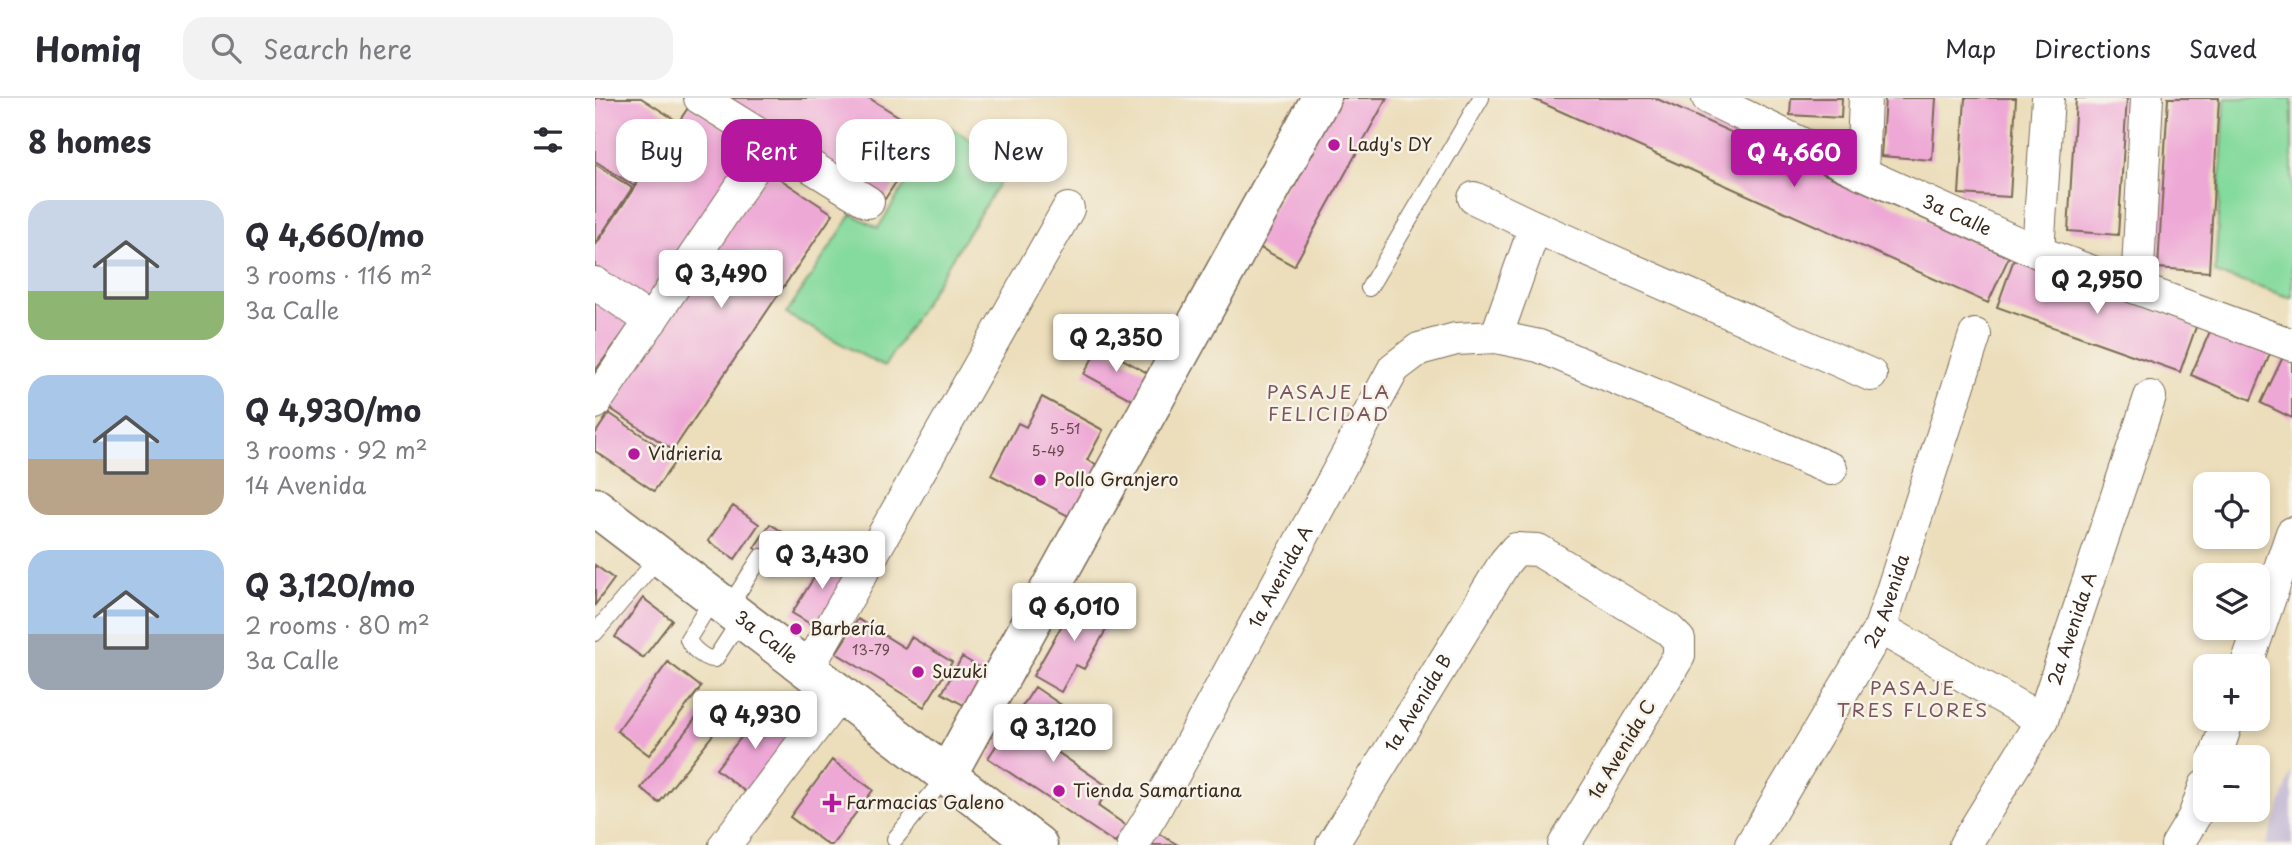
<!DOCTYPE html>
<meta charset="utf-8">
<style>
:root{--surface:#fff;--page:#f2f2f3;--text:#2b2b33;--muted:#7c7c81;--line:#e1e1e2;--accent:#b5179e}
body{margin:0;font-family:"Playpen Sans",sans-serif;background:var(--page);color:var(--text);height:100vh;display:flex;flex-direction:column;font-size:26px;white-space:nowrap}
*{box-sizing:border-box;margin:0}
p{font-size:23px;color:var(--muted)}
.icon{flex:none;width:38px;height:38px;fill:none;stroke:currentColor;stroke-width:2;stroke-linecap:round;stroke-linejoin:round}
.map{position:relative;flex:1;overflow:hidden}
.side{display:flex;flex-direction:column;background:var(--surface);width:595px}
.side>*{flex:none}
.top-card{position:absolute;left:21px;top:21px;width:665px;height:63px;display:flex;gap:14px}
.controls{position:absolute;left:1598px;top:374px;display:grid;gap:14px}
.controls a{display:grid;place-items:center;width:77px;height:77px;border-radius:14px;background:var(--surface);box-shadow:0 4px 10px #0003;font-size:35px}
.price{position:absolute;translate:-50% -60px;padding:0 16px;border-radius:7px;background:#fff;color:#222;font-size:23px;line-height:46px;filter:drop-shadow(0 2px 4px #0008)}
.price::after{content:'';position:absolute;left:50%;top:42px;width:21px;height:16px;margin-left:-10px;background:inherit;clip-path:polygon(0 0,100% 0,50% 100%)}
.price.on{background:var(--accent);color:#fff}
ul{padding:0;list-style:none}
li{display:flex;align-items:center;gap:21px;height:175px;padding:0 28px}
li span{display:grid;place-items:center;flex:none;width:196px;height:140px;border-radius:21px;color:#555}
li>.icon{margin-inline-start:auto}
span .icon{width:84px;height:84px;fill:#fffc;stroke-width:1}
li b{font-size:30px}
h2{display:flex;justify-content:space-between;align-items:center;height:84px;padding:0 28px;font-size:30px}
.tag{padding:0 24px;border-radius:21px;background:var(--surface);box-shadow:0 4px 10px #0003;font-size:24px;line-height:63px}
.tag.on{background:var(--accent);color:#fff}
header{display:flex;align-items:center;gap:42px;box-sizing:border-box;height:98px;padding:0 35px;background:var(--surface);border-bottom:2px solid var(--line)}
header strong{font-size:33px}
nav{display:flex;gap:38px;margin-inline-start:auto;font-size:24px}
.search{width:490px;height:63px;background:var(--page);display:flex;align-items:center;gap:18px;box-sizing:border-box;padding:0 24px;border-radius:21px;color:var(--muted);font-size:26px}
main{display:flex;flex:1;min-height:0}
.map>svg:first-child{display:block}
.industrial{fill:#c9bfd7}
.green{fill:#85da9d;stroke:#60825e;stroke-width:2}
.building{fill:#eea8d6}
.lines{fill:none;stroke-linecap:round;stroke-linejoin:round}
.lane-casing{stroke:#796955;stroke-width:18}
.street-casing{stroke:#796955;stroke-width:34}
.secondary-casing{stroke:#796955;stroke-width:41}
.primary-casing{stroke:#796955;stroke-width:41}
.lane{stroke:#fff;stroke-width:16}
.street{stroke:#fff;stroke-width:32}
.secondary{stroke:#fff;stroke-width:38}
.primary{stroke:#fff;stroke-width:38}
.poi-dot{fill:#b5179e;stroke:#f7f3e8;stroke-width:2.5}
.labels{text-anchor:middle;stroke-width:5;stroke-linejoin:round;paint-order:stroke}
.number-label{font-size:14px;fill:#684a4c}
.poi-label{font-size:18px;fill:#3b2a1e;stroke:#f7f3e8;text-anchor:start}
.street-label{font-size:18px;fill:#3b2a1e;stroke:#f7f3e8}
.neighbourhood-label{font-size:19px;letter-spacing:2px;fill:#7a565e;stroke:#f7f3e8}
</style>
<header>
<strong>Homiq</strong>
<div class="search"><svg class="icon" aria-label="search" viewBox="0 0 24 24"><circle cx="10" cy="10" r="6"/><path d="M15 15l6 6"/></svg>Search here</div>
<nav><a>Map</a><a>Directions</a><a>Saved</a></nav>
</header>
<main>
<section class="side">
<h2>8 homes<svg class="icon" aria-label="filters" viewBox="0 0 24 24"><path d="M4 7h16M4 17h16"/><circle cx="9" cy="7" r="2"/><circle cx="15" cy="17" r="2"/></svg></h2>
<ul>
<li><span style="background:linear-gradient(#c9d6e8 65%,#8fb573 0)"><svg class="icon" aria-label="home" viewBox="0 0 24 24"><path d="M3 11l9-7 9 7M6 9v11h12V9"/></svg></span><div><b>Q 4,660/mo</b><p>3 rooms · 116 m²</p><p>3a Calle</p></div></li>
<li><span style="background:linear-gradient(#a9c7e8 60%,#b9a48a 0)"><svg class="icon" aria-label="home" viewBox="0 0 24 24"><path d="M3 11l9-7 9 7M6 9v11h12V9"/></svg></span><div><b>Q 4,930/mo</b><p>3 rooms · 92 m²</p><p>14 Avenida</p></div></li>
<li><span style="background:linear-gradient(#a9c7e8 60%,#9aa5b1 0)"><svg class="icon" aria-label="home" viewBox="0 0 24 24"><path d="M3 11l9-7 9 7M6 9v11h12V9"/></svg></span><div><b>Q 3,120/mo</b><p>2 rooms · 80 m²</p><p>3a Calle</p></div></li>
</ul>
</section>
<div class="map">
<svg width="1697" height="747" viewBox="0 0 1697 747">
<rect width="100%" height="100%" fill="#f7f3e8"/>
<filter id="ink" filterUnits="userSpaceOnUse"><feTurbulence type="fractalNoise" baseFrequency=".0143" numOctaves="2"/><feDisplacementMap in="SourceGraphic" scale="14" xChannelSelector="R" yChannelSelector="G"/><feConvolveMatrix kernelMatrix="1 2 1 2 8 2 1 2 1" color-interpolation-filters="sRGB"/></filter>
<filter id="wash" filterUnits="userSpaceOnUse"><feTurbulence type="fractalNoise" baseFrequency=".00686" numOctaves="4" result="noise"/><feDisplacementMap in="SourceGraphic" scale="28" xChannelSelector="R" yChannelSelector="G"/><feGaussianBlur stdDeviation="1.57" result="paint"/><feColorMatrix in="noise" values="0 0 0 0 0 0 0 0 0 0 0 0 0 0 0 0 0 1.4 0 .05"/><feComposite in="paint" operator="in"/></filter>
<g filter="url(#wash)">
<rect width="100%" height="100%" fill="#ecdebb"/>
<!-- industrial -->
<path class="industrial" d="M1697 673V747H1671Z"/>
<!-- green -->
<path class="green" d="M1630 0H1697V200L1620 175Z
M348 25 416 66 289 269 191 216 257 116 283 130Z"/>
<g id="blocks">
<!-- building -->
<path class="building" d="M0 0H46L82 23 39 88 0 63Z
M127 0H274L332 36 290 101Z
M739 0H792L699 168 658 146Z
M936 0H1060L1414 159 1393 205Z
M1196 0H1247L1246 20 1195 17Z
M1290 0H1341L1337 62 1286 58Z
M1370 0H1421L1415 99 1364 96Z
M1481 0H1532L1523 137 1473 133Z
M1573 0H1624L1614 174 1563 170Z
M95 7 160 50 54 208 0 172V148Z
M0 66 37 90 0 146Z
M173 73 238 116 78 352 13 309Z
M1419 161 1602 226 1585 274 1402 209Z
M0 197 36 224 0 273Z
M1616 231 1675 256 1656 302 1596 277Z
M504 248 554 276 539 303 489 276Z
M1688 259 1697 264V320L1666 305Z
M447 299 508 332 492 362 505 368 477 420 396 377 423 325 431 329Z
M14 315 82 361 59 393 0 353V336Z
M138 408 164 426 140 461 113 443Z
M175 426 205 445 189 469 159 450Z
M233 457 258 471 222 530 197 515Z
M0 467 19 481 0 507Z
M484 497 520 516 489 571 481 567 466 594 438 578Z
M48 500 77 522 48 560 20 539Z
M263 521 310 550 316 539 357 564 329 609 241 555Z
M367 559 401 579 381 614 347 595Z
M73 564 106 589 54 657 22 633Z
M440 589 478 615 455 649 515 690 503 708 532 728 520 745 393 660Z
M112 606 131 620 64 705 46 690Z
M168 612 198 635 152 695 121 671Z
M237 662 278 692 237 747H233L195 719Z
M561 734 583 747H552Z"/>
</g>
</g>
<g filter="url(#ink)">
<use href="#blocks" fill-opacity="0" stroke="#796955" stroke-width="2"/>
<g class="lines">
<defs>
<path id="lane" d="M774 190 886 0
M119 499 93 541C96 550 110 562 120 561L146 521
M133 510 166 459
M0 535 64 459
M300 741 351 678"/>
<g id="street">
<path d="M105 0 273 104"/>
<path id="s1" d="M1113 0 1267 75 1443 154 1697 247"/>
<path d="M1267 75 1270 0"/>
<path d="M879 100 940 129 1276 277"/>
<path d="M1443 154 1453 0"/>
<path d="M0 185 56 223"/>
<path d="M1542 190 1552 0"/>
<path d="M901 239 940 129"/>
<path d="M0 305 177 43"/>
<path d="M1285 530 1447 622"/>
<path d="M1651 569 1697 435"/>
<path d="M213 570 473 111"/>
<path d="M1620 660 1633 621"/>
<path d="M130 747 245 596"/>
<path id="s2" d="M538 747 559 713 799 270 824 251 861 241 901 239 944 248 1236 371"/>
<path id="s3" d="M737 747 910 464 921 451 943 452 1073 531 1084 542V558L969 747"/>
<path id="s4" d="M1156 747 1285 530 1380 237"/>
<path id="s5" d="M1370 747 1447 622 1555 299"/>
<path d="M1582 747 1599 719 1610 688"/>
</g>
<path id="secondary" d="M352 677 726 0"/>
<g id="primary">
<path id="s6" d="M0 409 443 747"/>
</g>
</defs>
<!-- lane casing -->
<use href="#lane" class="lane-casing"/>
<!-- street casing -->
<use href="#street" class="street-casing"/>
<!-- secondary casing -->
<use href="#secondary" class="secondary-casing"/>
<!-- primary casing -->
<use href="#primary" class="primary-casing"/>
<!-- lane -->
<use href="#lane" class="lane"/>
<!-- street -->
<use href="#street" class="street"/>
<!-- secondary -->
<use href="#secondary" class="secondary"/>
<!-- primary -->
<use href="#primary" class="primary"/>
</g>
</g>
<!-- markers -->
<g class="poi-dot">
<circle cx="739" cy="47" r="7"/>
<circle cx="39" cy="356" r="7"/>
<circle cx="445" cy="382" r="7"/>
<circle cx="201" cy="531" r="7"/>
<circle cx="323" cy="574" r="7"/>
<circle cx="464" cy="693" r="7"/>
<path d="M233.5 694.5h7v7h7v7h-7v7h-7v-7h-7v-7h7z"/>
</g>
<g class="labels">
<!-- number labels -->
<g class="number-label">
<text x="470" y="336">5-51</text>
<text x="453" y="358">5-49</text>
<text x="276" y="557">13-79</text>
</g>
<!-- poi labels -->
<g class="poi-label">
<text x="753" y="53">Lady's DY</text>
<text x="53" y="362">Vidrieria</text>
<text x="459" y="388">Pollo Granjero</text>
<text x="215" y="537">Barbería</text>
<text x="337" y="580">Suzuki</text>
<text x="478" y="699">Tienda Samartiana</text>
<text x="251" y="711">Farmacias Galeno</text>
</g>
<!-- street labels -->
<g class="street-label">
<text dy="6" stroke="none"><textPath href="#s1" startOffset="275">3a Calle</textPath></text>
<text dy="6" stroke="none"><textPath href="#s2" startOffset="306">1a Avenida A</textPath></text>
<text dy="6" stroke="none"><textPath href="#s4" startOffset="280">2a Avenida</textPath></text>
<text dy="6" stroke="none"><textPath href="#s5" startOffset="243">2a Avenida A</textPath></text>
<text dy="6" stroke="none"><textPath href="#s6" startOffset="215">3a Calle</textPath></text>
<text dy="6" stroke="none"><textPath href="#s3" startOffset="166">1a Avenida B</textPath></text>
<text transform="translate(1027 652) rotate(-59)" y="6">1a Avenida C</text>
</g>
<!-- neighbourhood labels -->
<g class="neighbourhood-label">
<text x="734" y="301">PASAJE LA<tspan x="734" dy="22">FELICIDAD</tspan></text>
<text x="1318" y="597">PASAJE<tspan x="1318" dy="22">TRES FLORES</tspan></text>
</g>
</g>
</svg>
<div class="controls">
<a><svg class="icon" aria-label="locate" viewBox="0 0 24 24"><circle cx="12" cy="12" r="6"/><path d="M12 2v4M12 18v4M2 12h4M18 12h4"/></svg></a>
<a><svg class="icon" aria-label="layers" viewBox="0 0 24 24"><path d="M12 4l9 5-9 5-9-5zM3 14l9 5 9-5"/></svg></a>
<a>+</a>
<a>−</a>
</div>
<b class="price on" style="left:1199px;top:91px">Q 4,660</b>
<b class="price" style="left:126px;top:212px">Q 3,490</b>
<b class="price" style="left:1502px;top:218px">Q 2,950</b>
<b class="price" style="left:521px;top:276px">Q 2,350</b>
<b class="price" style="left:227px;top:493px">Q 3,430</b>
<b class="price" style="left:479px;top:545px">Q 6,010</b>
<b class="price" style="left:160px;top:653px">Q 4,930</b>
<b class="price" style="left:458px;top:666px">Q 3,120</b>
<div class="top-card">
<a class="tag">Buy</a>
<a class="tag on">Rent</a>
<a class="tag">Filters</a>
<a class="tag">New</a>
</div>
</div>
</main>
